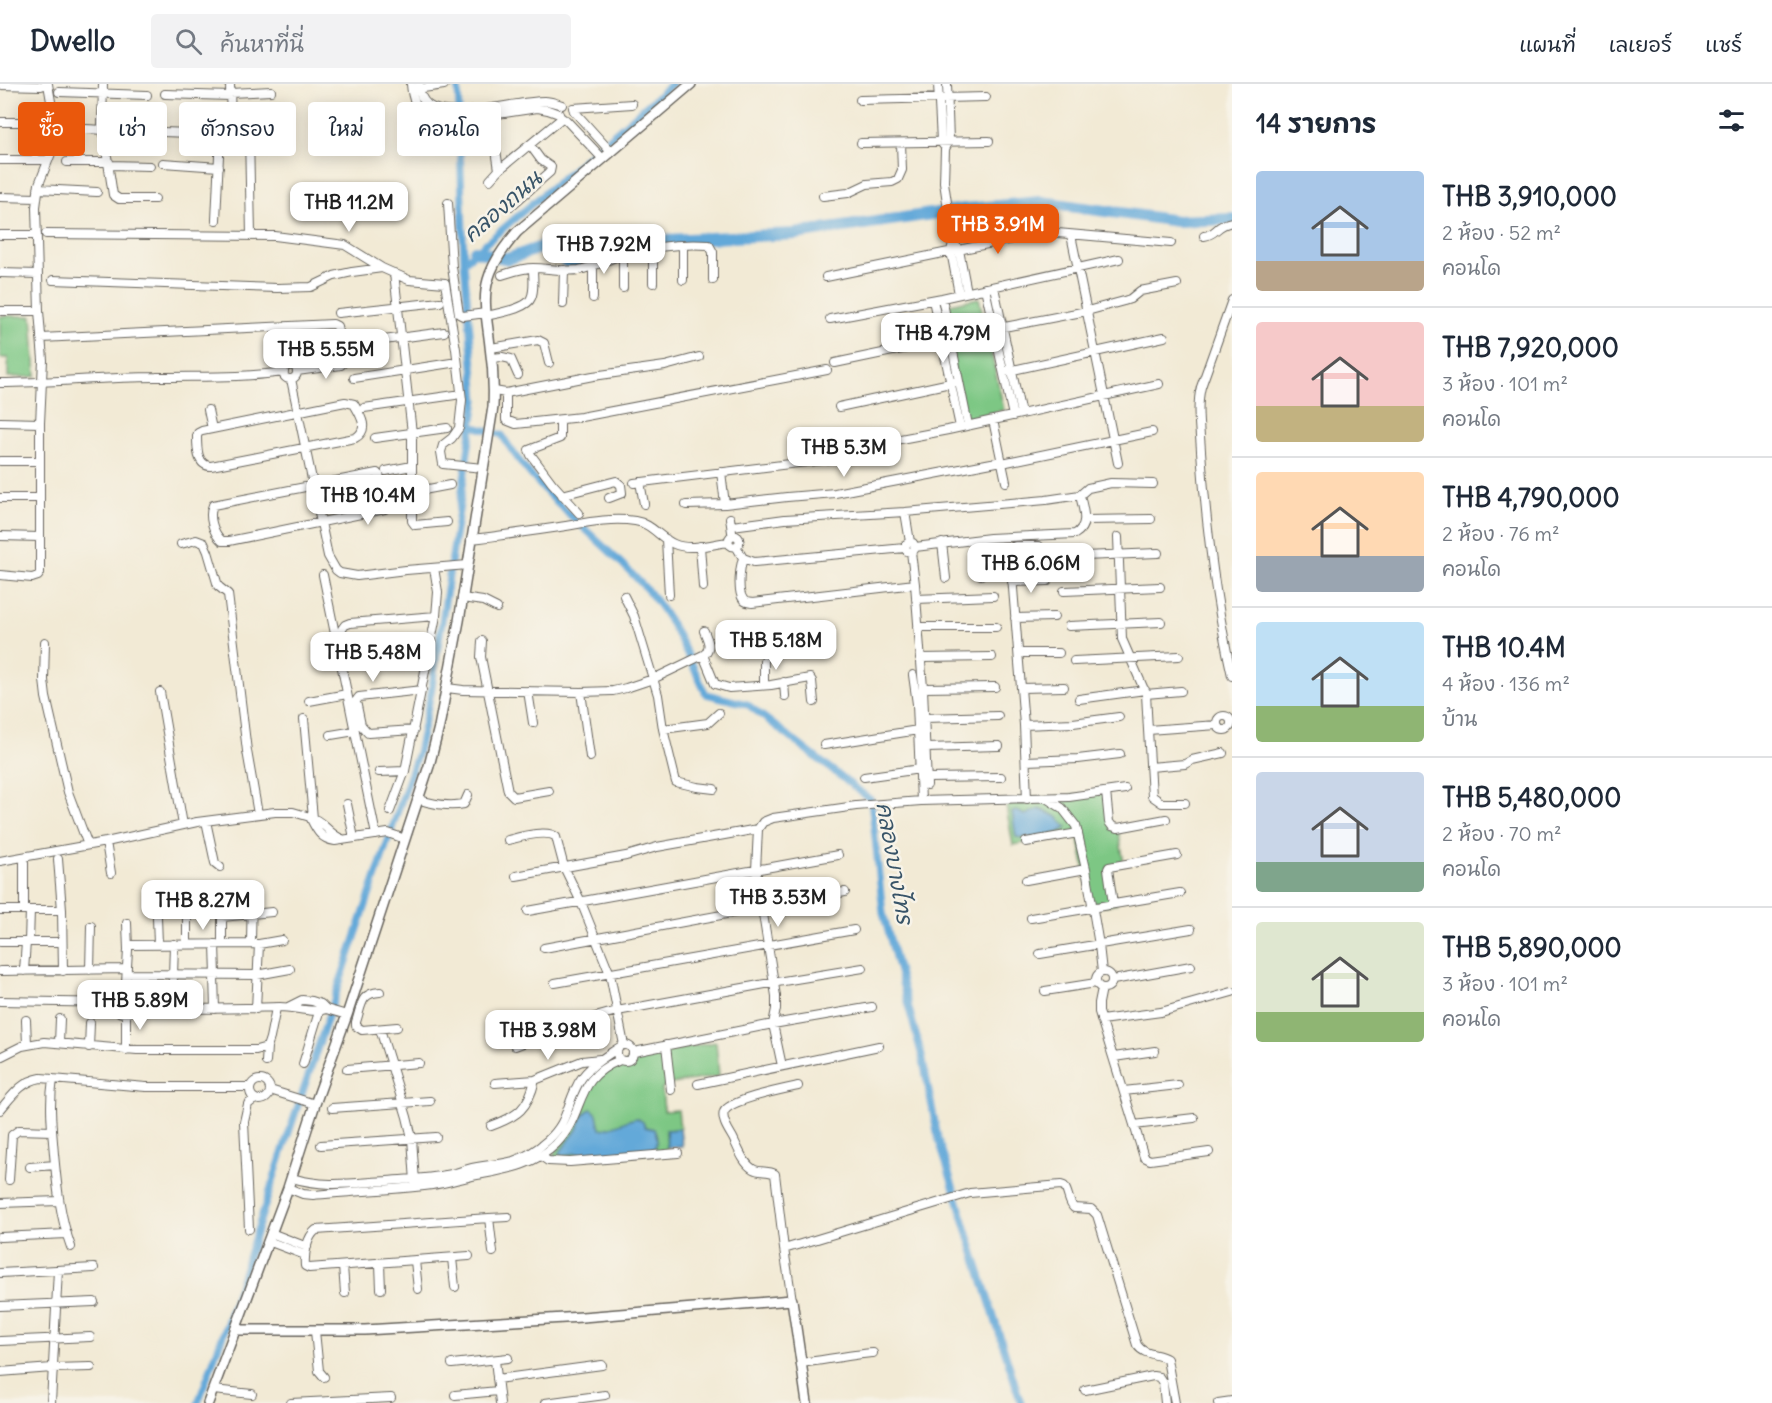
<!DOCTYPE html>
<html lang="th">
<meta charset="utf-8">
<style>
:root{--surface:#fff;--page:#f2f2f3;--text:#1f2937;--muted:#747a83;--line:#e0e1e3;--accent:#ea580c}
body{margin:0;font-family:Delius,"Playpen Sans Thai",sans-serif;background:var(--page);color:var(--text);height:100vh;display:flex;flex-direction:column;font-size:22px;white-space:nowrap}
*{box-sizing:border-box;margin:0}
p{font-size:20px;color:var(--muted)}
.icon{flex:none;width:33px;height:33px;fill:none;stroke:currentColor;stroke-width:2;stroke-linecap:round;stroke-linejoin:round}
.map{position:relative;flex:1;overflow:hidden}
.sheet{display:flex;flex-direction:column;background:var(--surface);width:540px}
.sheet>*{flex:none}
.banner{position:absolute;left:18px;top:18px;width:570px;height:54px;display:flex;gap:12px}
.price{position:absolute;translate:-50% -51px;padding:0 14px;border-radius:12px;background:#fff;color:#222;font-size:20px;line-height:39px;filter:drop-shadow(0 2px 3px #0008)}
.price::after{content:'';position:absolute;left:50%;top:36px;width:18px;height:14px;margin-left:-9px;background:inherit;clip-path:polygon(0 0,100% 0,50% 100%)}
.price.active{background:var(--accent);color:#fff}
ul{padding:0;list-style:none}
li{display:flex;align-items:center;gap:18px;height:150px;padding:0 24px}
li+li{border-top:2px solid var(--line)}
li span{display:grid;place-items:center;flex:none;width:168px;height:120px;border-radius:6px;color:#555}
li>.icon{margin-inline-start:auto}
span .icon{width:72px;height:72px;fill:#fffc;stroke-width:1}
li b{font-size:26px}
h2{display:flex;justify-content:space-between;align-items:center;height:72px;padding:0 24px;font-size:26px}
.pill{padding:0 21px;border-radius:6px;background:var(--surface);box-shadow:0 3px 15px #0003;font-size:21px;line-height:54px}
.pill.active{background:var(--accent);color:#fff}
header{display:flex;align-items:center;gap:36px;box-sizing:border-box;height:84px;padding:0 30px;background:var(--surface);border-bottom:2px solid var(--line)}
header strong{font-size:28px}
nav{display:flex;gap:33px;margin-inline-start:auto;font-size:21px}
.search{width:420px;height:54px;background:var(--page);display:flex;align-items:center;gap:15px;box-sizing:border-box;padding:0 21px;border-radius:6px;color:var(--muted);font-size:22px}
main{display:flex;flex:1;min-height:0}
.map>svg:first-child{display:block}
.green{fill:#7dc784;stroke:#4c7250;stroke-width:1.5}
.water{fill:#63a9d9;stroke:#40627a;stroke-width:1.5}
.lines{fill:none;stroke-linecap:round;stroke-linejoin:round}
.canal{stroke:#63a9d9;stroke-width:7}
.river{stroke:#63a9d9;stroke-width:12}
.minor-casing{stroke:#67645d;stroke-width:10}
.tertiary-casing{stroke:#67645d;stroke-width:12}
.minor{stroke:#fff;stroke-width:8}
.tertiary{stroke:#fff;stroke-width:9}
.labels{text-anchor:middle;stroke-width:5;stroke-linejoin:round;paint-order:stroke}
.water-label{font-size:22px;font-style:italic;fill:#385468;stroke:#f7f3e8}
</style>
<header>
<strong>Dwello</strong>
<div class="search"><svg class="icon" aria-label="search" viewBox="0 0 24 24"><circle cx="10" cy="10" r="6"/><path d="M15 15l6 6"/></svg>ค้นหาที่นี่</div>
<nav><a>แผนที่</a><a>เลเยอร์</a><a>แชร์</a></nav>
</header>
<main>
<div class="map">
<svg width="1232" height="1319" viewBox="0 0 1232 1319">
<rect width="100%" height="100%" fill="#f7f3e8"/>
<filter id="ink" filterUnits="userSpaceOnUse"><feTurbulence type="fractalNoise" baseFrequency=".0167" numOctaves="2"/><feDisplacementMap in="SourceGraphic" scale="12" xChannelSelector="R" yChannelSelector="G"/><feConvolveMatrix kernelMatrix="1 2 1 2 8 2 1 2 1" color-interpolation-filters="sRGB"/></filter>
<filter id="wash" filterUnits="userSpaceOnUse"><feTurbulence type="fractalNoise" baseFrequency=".008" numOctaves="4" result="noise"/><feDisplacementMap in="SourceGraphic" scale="24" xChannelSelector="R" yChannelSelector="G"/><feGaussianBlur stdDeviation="1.35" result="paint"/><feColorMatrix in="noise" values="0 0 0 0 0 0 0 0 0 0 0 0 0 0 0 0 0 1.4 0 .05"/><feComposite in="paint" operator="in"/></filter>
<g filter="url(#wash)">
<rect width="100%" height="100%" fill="#f2ead5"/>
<!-- green -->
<path class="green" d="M979 214 1004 326 965 335 940 222Z
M0 232H32L36 292 28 293H8V274H0Z
M1106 708 1111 745 1118 744 1124 780 1108 783 1116 820 1092 823 1078 750 1013 761 1006 722 1027 715Z
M716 958 719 992 666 1001 662 1004 664 1027 678 1026 680 1045 666 1046 667 1068 554 1076V1069L579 1037 582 1024 591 1002 603 989 615 981H625L631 974Z"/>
<!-- water -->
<path class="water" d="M1039 725 1056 732 1067 743C1059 752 1029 756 1016 753L1012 728 1017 727 1025 731Z
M592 1025 597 1030 600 1045C613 1045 624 1036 637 1034L643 1038 645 1043 654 1045C658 1052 658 1057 654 1065L646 1068 585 1073 576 1069 562 1072 560 1068 576 1047 584 1031 587 1027Z
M680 1045 682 1062 667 1063 666 1046Z"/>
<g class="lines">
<!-- canal -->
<path class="canal" d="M464 178 672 0
M472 342 502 351C538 413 601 453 648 507 674 537 689 575 706 610L747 620 871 716 883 829 923 976 938 1054 1021 1319
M198 1319 225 1245 284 1063 418 668 431 609 476 316 464 178 458 0"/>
<!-- river -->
<path class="river" d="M475 167 508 175 547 161 567 178H580L645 157 795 150 965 125 1041 118 1177 137 1232 135"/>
</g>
</g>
<g filter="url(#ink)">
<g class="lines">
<defs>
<path id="minor" d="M103 0 102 40 113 111 119 115H155
M230 0 231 44
M411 0C412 13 415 25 428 31 446 40 515 27 538 24L548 26 559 30
M419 0C419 8 421 15 428 21 450 38 515 17 544 17 550 17 556 19 562 21
M938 0 941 57 943 61
M947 0 949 57 945 65 944 98 953 159 951 167 959 210
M0 1 41 2 47 0
M416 5 444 1
M59 8 147 11
M230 9 271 7
M165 10 230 12
M860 16 986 13
M573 24 632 20
M490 25 499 86 562 34
M574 27 611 68
M566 36 603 75
M0 38H28L54 41
M64 44 148 48
M162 48 220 50
M861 59 989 57
M0 76H48
M67 78H109
M163 79 219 83
M109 81 150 82
M490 96 499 86
M38 105 97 108
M823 112 848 109 867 100 892 98 898 95 902 86 901 59
M0 113 37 114
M448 119 452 183 459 230 463 232 486 229
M511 122 550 88 551 83 541 76 530 61
M216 136 220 50C227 42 242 41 249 50L251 152
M46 150 275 152 345 161 382 184 409 196 445 199 456 265 462 316 459 344 452 354 443 361 441 368 443 380 483 384
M0 151H37
M1071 151 1118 379
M1204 152C1218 150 1215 141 1232 138
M956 162 959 166 967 208
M0 189 38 190
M394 189 412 349V437L415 441 447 438
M502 191C512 188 522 184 533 184 548 184 564 188 579 186 594 183 608 175 622 171 650 163 680 159 709 161L713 168V196
M826 193 1046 148 1171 159
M53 196 277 204 311 203 334 192 352 188 382 184
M683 196V161
M653 199V164
M994 203 1021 330
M623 204V171
M985 204 1013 332
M593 214V181
M942 214 968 341
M933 216 960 343
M1232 216 1201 303C1196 323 1200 346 1201 367 1206 441 1216 520 1232 592
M563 220 564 186
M0 227H39
M338 229 440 218
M486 232C498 229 527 225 531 214 535 206 533 193 533 184
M830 235 942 214 1119 175
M282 243 289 282
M994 245 1087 227 1124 217 1130 215 1140 207 1177 200
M41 254 333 240 337 242 343 279 341 281 297 287
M346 261 444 248
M491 264 538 256 544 259 549 279
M492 274 502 273 511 275 518 291
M835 279 945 256
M283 288a7 7 0 1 1 14 0a7 7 0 1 1-14 0Z
M1004 288 1164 253
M354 294 451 279
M291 295 328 472 336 486 340 489 357 492 406 486 468 481
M0 299C52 299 104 293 156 293 199 292 241 294 284 288
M494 307 506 309 593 292 665 282 699 273
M506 309V336L516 340 581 333 827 286
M345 318 354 320C361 332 370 346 355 354L211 382C197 382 197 364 197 352L198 349 202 347Z
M839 323 955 298
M364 324 455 311
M208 326 212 345
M560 336V354L529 366 531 371 552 399 579 429
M993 336 1006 398
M0 338 40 339
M375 354 447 344
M0 377H40
M1002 379 1152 348
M386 387 412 382
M721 388 725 420
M381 397 379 391 377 389 213 421C208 432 213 449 222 457H229L385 425V420
M640 398 644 420
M634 399 831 375 848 365 948 346 1159 300
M413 408 450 401
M562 411 616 397 621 401 622 409 609 414
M0 414H40
M686 421 725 420 787 413 835 409 1002 377
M905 428 910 458
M730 434 732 448
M1085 436 1151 435
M732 442 785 435 905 428 1046 416 1080 411 1088 404 1111 399 1153 400
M728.5 457a5.5 5.5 0 1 1 11 0a5.5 5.5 0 1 1-11 0Z
M0 452 40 453
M1118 453 1122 555 1146 610 1148 646
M471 455C499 452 526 448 553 444 581 440 607 433 635 437 651 439 660 454 674 460 690 467 712 460 728 458
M666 455 669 511
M976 456 981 491
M942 459 946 494
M181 460 196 456 204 459 208 468 218 502 228 510 247 667 258 730
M700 462 703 503
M736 462 743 474 754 478 905 464
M915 463 913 459 910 458 906 460 905 464 907 467 911 468 914 466 915 463 990 454 1075 450C1090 441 1083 426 1080 411
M911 468 915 500 923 604 927 701
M1059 473 1158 469
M743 474C740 483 737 507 743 515 745 519 748 518 752 519L915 500
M0 491 32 494 38 492 40 489V339L43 276 39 227 36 123 39 100 52 67 55 54 54 35 48 0
M323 491 376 751
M1012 498 1048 497
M1064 507 1160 503
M624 512 634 532 658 611 663 645 676 698 697 703 714 705
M462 514 483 517 497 524
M916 515 993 512
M1015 534 1054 533
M1069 542 1161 538
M918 543H996
M482 557 481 573 508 707 514 713 549 707
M45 558 44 596 46 613 68 708 88 761
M427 569C409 571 362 580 347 573L342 545 345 541 350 539 436 532
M1019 569H1059
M703 571 715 600 729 604 771 601 810 594 812 597 814 618
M920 574 992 573
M764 577V601
M1074 577 1179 572
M913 591 917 620 921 717
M784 598 785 612
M447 604 463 606 581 608 613 607 626 604 653 595 705 570C712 562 707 555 704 547
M923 604 995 603
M1021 604 1064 603
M528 607 533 639
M160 608 183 741
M581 608 590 673
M1146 610 1181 607
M1079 615 1145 606
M309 617 347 610
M1217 639a7 7 0 1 1 14 0a7 7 0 1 1-14 0Z
M924 634 998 632
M304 635 313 734
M1024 641 1073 639 1119 633
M663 645 708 639 719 629
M414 646 368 649 361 641 356 617 359 613 422 606
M331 651 355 647
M824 661 918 646
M926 664 999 662
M1026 677 1078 675 1120 670
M1150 683 1185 680 1192 676 1223 669
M379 688 405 687
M864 693 920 685
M927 694 1001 693
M1106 708 1109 738 1112 742 1118 744 1166 735
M1046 714 1062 724 1076 742 1086 785 1099 861 1102 888
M417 715C432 720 449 723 464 720L468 711
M1027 715 1024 641 1010 467 1011 464 1015 462H1039
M1185 719H1162L1152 712 1148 646 1217 641
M347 720 354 754
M390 727 405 687 436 532 438 508 434 484
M310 733C323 736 328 750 342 755
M206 737 215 779 220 783
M508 756C520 753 547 745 556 753L564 783 581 818 610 890 624 961
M106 758 111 789
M1026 758 1078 749
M58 775 62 826 63 887
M0 777 106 758 197 738 275 728H293L310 733C316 745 320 755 335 757L388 749 405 755
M516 792 626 772 657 763 758 745
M1026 796 1086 785
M222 808V859
M1113 820 1108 785 1109 783 1177 771
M187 825V860
M0 826H62
M24 826V779
M528 827 838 771
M157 833 158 860
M222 833 272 828
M1031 834 1180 809
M0 858H62
M29 858 30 826
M251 859 252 806
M215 860 216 892
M128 861 259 860 282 856
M544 864 845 808
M1040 870 1191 845
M90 886 91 842
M0 887 127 885
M24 887 26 858
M1096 896a8 8 0 1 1 16 0a8 8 0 1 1-16 0Z
M127 890 257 891 290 885
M214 892 215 925
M1113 896 1191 882
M555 899 854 846
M1102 904 1099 919V928L1144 1073 1150 1076 1209 1068
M1045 907 1096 899
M380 908C360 909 362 921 356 938V942L362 946 397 943
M116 922a7 7 0 1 1 14 0a7 7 0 1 1-14 0Z
M125 915 128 866 127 839
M0 917 117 919
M131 923C181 926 230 925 280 923 295 923 313 930 326 925
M288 923 302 916 312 917 321 920 326 925 347 931
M172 925 174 860
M256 925 259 860
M26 936 27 960
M1101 936 1161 928 1232 908
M380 945 407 1033 412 1054 415 1098
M59 959 60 935
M617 969a8 8 0 1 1 16 0a8 8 0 1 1-16 0Z
M666 961 671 1006
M515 962 588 935 617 927 765 900 863 884
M89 963 90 939
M126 966V929
M634 968 773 940 872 923
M0 973 22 962 44 958 137 966H256L267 963 270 954 276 924
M1114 973 1155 967
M266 978 267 963
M303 980 319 928
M782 982 773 940 776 925V912L756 786 758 745 763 738 773 734 856 722 921 717 1069 713 1125 705
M347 985 419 979
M53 995C49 1020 52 1045 54 1070 57 1102 60 1133 71 1163
M250 1006a10 10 0 1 1 20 0a10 10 0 1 1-20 0Z
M495 999 535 996 582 977 600 975
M698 1000 879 962
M270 1006 315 1020
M1124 1007 1178 1001
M332 1024 430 1017
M0 1026C12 1012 22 997 41 994L146 1003H250
M1134 1041 1194 1034
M491 1042C518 1032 528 1025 535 996
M321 1061 436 1053
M538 1070 548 1077 570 1078 678 1069
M30 1083 55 1081
M292 1094C325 1104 353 1099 387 1097 407 1095 427 1095 446 1091 454 1090 461 1087 468 1085 483 1081 498 1081 513 1077 526 1073 538 1065 548 1056 567 1039 566 1024 576 1004 584 985 602 975 618 964
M9 1096 12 1051 19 1046 52 1047
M288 1104 303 1110 313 1111C352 1107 393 1106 432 1101 446 1099 458 1095 472 1092 502 1086 533 1083 556 1060 587 1028 572 995 620 976
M0 1119 59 1117
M489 1134 508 1133
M249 1145 244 1038 248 1020 255 1015
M271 1149 307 1163
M0 1153 67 1150
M268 1157 305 1171
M784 1165 775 1090C768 1086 760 1089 753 1085 743 1079 738 1064 733 1054 729 1047 721 1036 724 1028 729 1016 784 1005 798 1002
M469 1172 309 1184 305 1182C304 1170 307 1153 316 1146L489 1134 493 1168
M452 1174 455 1203
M415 1177 418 1205
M380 1180 381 1205
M343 1182 345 1209
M0 1189 94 1184
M792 1216 784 1165 970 1109 1061 1101 1064 1102C1069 1109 1068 1118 1074 1124L1091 1125 1097 1131 1137 1261C1145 1272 1157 1269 1167 1275L1175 1319
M0 1222 94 1218
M315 1247 319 1287 324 1293
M0 1257 90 1253
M495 1276 500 1319
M801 1279C825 1276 849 1271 873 1269
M452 1280 508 1274
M0 1288 52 1284 91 1283
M497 1295 602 1281
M213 1306 252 1310
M1085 1306 1153 1292 1159 1293 1163 1299 1165 1319
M455 1311 498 1307
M51 1319 58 1186
M291 1319 391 1314
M545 1319 605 1311
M1218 1319 1232 1317"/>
<path id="tertiary" d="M235 1246H365L582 1233 792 1216 807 1319
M208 1319 288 1104 315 1020 347 931 429 682 439 643 459 537 493 323C494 303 493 282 490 262 488 241 482 217 488 196 493 178 504 163 517 148L691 0"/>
</defs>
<!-- minor casing -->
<use href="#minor" class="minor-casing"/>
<!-- tertiary casing -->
<use href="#tertiary" class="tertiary-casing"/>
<!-- minor -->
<use href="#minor" class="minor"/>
<!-- tertiary -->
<use href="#tertiary" class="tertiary"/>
</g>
</g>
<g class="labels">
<!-- water labels -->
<g class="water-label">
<text transform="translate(502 122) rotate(-41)" y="8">คลองถนน</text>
<text transform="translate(895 779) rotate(80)" y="8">คลองบางไทร</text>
</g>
</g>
</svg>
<b class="price" style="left:349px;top:149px">THB 11.2M</b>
<b class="price active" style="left:998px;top:171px">THB 3.91M</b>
<b class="price" style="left:604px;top:191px">THB 7.92M</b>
<b class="price" style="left:943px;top:280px">THB 4.79M</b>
<b class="price" style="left:326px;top:296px">THB 5.55M</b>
<b class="price" style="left:844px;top:394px">THB 5.3M</b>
<b class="price" style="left:368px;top:442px">THB 10.4M</b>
<b class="price" style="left:1031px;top:510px">THB 6.06M</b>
<b class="price" style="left:776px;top:587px">THB 5.18M</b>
<b class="price" style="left:373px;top:599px">THB 5.48M</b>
<b class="price" style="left:778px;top:844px">THB 3.53M</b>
<b class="price" style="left:203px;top:847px">THB 8.27M</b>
<b class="price" style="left:140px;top:947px">THB 5.89M</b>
<b class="price" style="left:548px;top:977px">THB 3.98M</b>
<div class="banner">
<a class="pill active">ซื้อ</a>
<a class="pill">เช่า</a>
<a class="pill">ตัวกรอง</a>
<a class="pill">ใหม่</a>
<a class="pill">คอนโด</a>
</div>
</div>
<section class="sheet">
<h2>14 รายการ<svg class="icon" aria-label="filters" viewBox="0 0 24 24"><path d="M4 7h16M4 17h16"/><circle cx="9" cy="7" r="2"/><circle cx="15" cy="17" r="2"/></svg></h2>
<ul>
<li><span style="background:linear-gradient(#a9c7e8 75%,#b9a48a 0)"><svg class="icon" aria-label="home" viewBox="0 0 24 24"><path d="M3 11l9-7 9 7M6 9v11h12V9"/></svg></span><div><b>THB 3,910,000</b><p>2 ห้อง · 52 m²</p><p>คอนโด</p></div></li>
<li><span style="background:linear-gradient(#f6c9c9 70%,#c2b280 0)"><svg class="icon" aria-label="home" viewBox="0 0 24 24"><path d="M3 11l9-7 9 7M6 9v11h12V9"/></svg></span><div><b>THB 7,920,000</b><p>3 ห้อง · 101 m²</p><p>คอนโด</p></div></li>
<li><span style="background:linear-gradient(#ffd9b3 70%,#9aa5b1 0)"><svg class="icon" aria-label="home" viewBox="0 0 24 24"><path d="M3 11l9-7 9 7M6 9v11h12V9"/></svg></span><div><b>THB 4,790,000</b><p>2 ห้อง · 76 m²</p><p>คอนโด</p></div></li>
<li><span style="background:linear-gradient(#bfe0f5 70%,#8fb573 0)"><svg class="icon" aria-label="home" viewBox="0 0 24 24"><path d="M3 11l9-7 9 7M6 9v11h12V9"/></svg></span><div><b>THB 10.4M</b><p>4 ห้อง · 136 m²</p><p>บ้าน</p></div></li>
<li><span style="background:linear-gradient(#c9d6e8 75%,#7fa58c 0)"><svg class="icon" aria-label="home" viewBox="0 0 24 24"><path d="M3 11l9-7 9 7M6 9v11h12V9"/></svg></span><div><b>THB 5,480,000</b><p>2 ห้อง · 70 m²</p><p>คอนโด</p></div></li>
<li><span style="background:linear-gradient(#dfe7d0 75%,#8fb573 0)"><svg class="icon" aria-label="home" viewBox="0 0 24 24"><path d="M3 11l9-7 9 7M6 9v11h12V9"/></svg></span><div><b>THB 5,890,000</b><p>3 ห้อง · 101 m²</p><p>คอนโด</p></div></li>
</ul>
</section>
</main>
